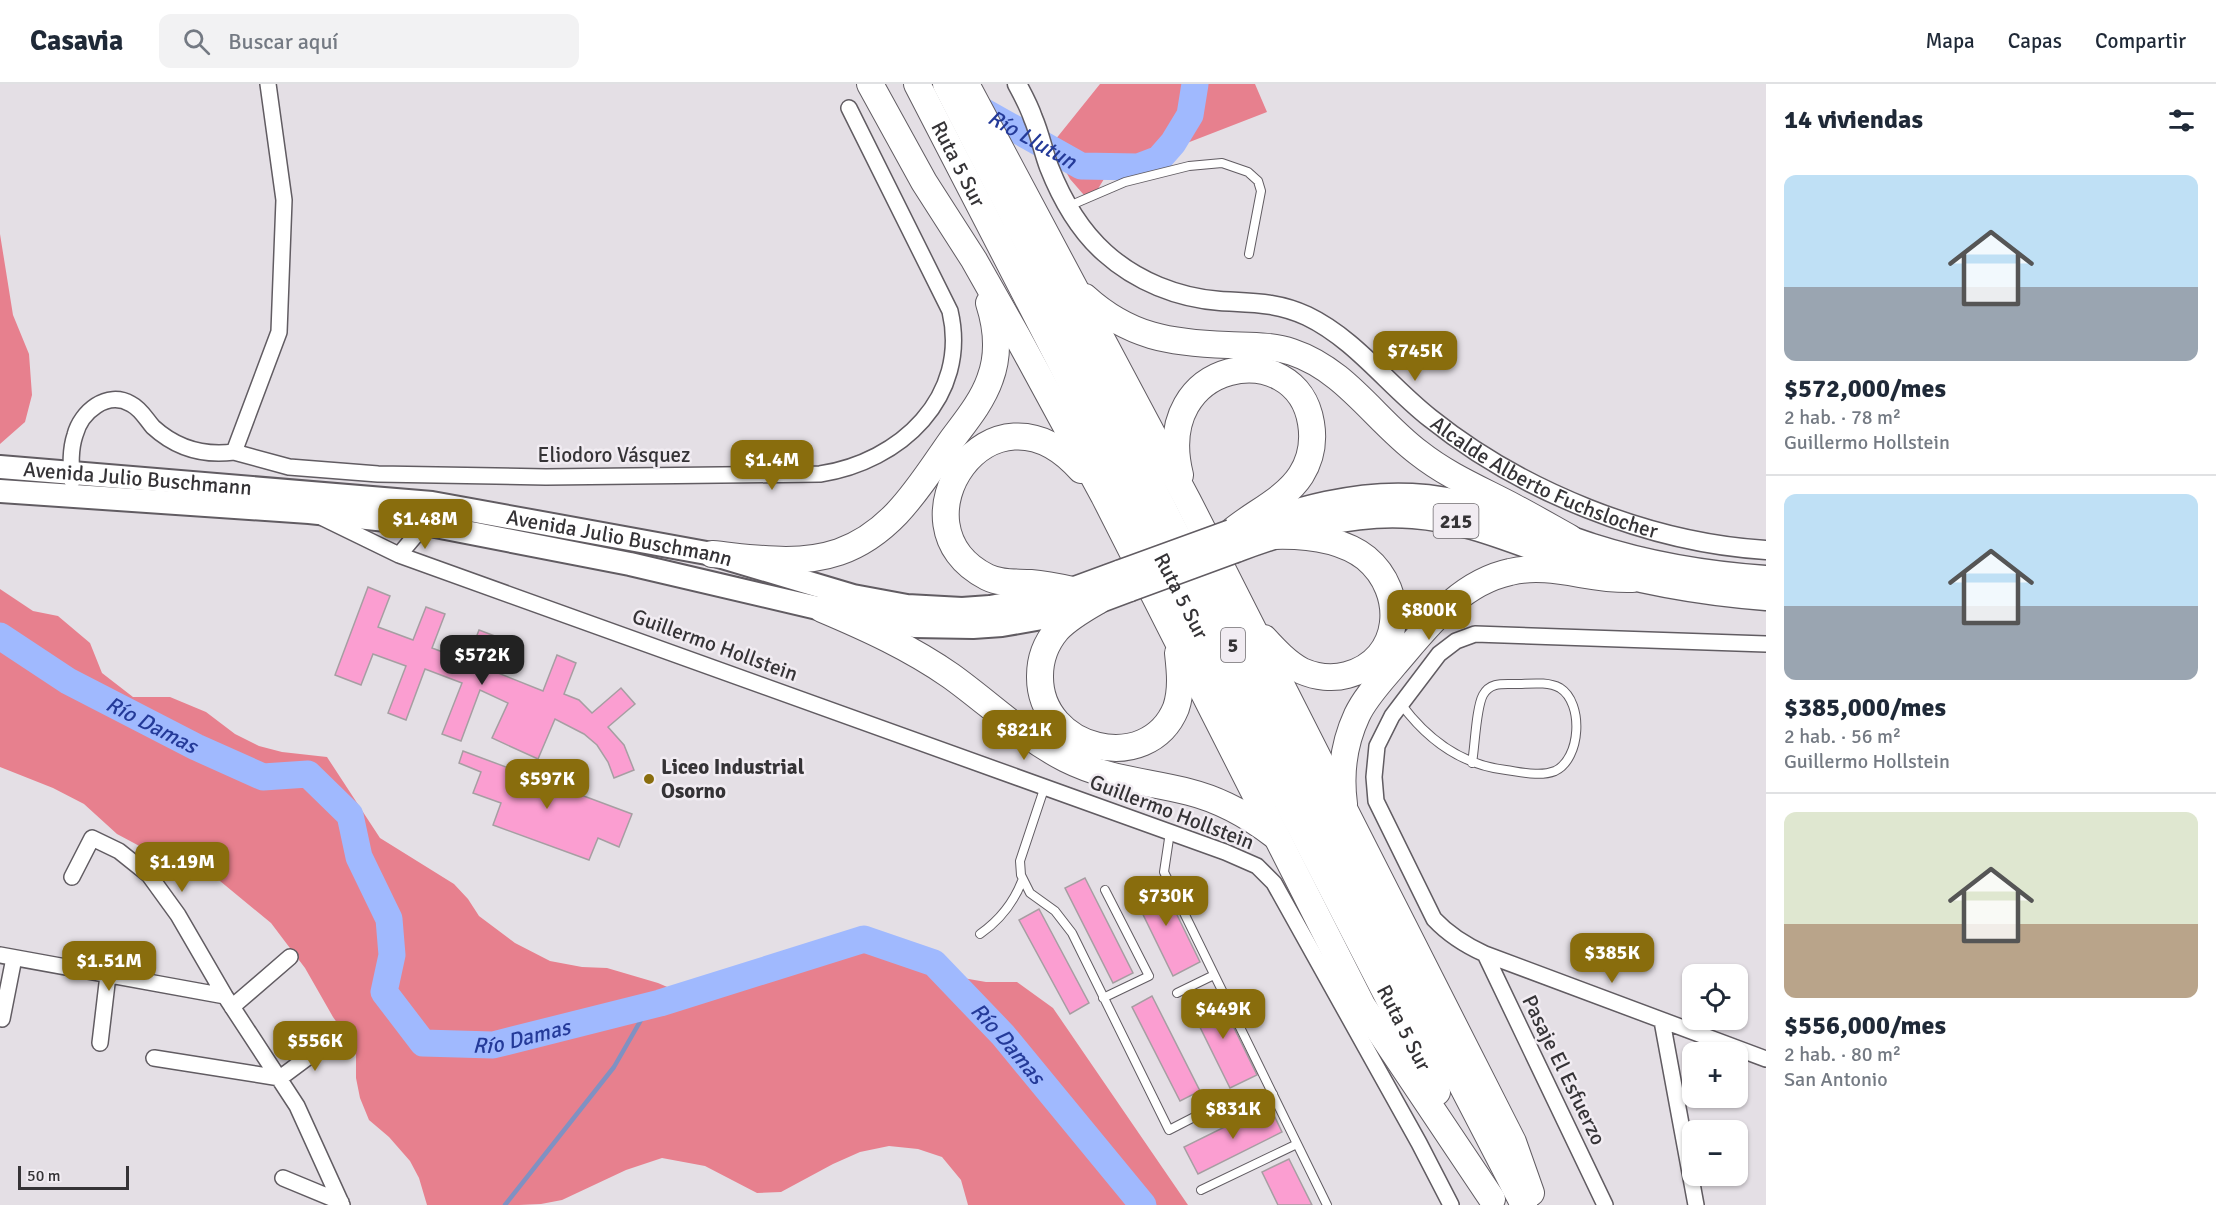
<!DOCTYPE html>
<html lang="es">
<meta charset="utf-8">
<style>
:root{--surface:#fff;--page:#f2f2f3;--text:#1f2937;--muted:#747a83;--line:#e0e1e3;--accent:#896d0d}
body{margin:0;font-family:Signika,sans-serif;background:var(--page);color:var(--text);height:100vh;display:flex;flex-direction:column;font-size:22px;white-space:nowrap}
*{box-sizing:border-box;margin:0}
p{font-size:20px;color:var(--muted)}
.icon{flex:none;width:33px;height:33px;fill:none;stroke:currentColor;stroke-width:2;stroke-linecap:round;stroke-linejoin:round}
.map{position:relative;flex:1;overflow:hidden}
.drawer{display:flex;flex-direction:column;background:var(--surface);width:450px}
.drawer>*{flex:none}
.fabs{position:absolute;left:1682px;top:880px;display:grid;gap:12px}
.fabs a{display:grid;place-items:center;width:66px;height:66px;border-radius:12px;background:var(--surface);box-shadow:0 2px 4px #0004;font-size:30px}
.scale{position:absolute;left:18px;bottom:15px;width:111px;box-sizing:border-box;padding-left:6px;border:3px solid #353336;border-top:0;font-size:16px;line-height:21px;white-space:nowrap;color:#353336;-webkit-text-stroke:4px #f1ecf2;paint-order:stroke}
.price{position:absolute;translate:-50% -51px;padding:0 14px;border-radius:12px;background:var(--accent);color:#fff;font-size:20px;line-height:39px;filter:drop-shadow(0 2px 3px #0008)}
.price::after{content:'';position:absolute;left:50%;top:36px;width:18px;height:14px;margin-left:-9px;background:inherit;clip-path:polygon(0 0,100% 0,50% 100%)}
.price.active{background:#222;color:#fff}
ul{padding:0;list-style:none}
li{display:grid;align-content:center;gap:12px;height:318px;padding:0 18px}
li+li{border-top:2px solid var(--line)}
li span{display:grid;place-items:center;height:186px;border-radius:12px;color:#555}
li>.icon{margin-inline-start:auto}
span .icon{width:108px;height:108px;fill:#fffc;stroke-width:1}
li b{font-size:26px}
h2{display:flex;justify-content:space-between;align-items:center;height:72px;padding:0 18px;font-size:26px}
header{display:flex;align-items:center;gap:36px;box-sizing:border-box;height:84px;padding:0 30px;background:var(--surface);border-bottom:2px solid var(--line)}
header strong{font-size:28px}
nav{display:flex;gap:33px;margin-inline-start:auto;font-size:21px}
.search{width:420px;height:54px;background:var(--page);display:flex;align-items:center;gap:15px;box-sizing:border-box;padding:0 21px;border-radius:12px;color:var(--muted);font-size:22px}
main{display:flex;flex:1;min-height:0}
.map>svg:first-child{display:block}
.forest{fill:#e7808e}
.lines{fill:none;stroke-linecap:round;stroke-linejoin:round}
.stream{stroke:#8091c2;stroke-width:4.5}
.river{stroke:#a0b9fe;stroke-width:27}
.building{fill:#fb9ed1;stroke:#a69ea2;stroke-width:1.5}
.service-casing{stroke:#615c62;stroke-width:10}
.minor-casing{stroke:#615c62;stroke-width:18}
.tertiary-casing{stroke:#615c62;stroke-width:21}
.primary-casing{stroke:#615c62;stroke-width:26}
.trunk-casing{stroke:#615c62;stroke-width:27}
.motorway-casing{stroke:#615c62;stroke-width:28}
.service{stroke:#fff;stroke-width:8}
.minor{stroke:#fff;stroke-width:15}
.tertiary{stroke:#fff;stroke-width:18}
.primary{stroke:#fff;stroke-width:22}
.trunk{stroke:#fff;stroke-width:24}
.motorway{stroke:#fff;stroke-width:26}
.trunk-bridge-casing{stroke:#615c62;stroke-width:27;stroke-linecap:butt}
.trunk-bridge{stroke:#fff;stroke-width:24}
.poi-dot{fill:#896d0d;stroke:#f1ecf2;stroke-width:2}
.labels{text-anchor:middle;stroke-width:5;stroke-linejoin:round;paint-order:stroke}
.shield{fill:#f1ecf2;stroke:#6d6a6e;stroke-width:1.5}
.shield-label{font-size:20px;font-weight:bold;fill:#353336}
.street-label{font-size:21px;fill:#353336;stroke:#f1ecf2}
.poi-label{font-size:21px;font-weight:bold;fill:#353336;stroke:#f1ecf2;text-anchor:start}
.water-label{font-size:22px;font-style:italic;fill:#243a99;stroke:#f1ecf2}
</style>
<header>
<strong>Casavia</strong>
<div class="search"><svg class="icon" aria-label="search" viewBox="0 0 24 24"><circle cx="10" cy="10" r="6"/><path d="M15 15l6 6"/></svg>Buscar aquí</div>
<nav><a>Mapa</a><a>Capas</a><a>Compartir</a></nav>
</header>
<main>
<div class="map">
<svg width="1766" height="1121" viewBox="0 0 1766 1121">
<rect width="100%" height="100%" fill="#e4dfe5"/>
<!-- forest -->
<path class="forest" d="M1100 0H1255L1267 28 1107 90 1090 118 1070 95 1051 61Z
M0 150 13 231 29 270 32 311 25 338 0 360Z
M0 505 33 527 58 532 90 559 102 589 133 613H170L206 628 235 650 259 662 282 668 327 673 380 754 454 800 468 815 479 832 515 859 550 877 582 883 607 884 658 899 679 908 696 911 747 896 778 880 801 873 831 869 877 868 906 871 935 879 963 894 986 898H1017L1053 924 1188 1121H968L961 1096 942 1073 918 1065 889 1062 860 1068 833 1080 781 1108 757 1109 705 1082 662 1074 626 1086 562 1116 541 1120 519 1121H427L419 1094 410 1077 389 1053 369 1036 360 1014 356 994V971L347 953 333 933 305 884 271 839 220 797 145 765 117 750 84 720 53 704 0 683Z"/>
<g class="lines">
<!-- stream -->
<path class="stream" d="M505 1121 614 983 649 922"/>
<!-- river -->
<g class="river">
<path id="s1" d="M967 18 1081 82 1138 83 1159 75 1173 59 1190 31 1195 0"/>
<path id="s2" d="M0 552 68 597 196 663 263 693 308 690 350 731 359 773 389 835 392 871 384 908 423 959 493 961 660 919 864 855 934 879 1003 951 1143 1121"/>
</g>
</g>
<!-- building -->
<path class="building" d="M368 503 390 512 378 543 413 556 426 523 445 530 432 564 467 577 479 546 500 554 488 585 543 607 557 571 576 579 564 610 579 616 592 629 621 604 635 620 608 643 624 661 634 686 614 694 608 678 597 661 584 650 555 635 538 675 492 654 508 619 480 606 461 657 442 650 462 599 425 585 406 636 388 629 406 582 373 570 361 601 335 591Z
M463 667 632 730 619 763 598 754 589 776 493 741 501 719 473 709 481 688 459 679Z
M1085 794 1133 889 1113 899 1065 804Z
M1159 794 1200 878 1173 892 1132 808Z
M1039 825 1089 919 1070 930 1019 836Z
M1216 907 1257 991 1230 1004 1189 921Z
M1152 912 1200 1007 1180 1017 1132 923Z
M1269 1021 1282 1048 1198 1090 1184 1063Z
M1289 1075 1312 1121H1278L1262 1088Z"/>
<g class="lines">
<defs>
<path id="service" d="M1069 122 1125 98 1189 82 1222 79 1248 88 1258 97 1261 107 1249 170
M1401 620C1427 655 1461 681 1506 686 1521 688 1540 693 1555 687 1581 675 1584 619 1560 604 1547 597 1529 600 1515 600 1503 600 1490 598 1483 611 1476 624 1475 662 1472 679
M1045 702 1020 777 1021 791 1030 809 1055 827 1072 849 1169 1046 1206 1027
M1170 748 1164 788 1327 1121
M980 850C1000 836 1013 820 1022 797
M1177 909 1214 891
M1103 914 1149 892 1105 806
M1235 1027 1273 1010
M1201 1106 1297 1060"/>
<path id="minor" d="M234 368 289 383 378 390 546 393 820 390C900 378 970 313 950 227L849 24
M72 397C71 381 70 366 75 351 81 328 107 306 131 320 141 325 146 335 153 343 176 364 204 372 234 368L279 248 284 116 268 0
M323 434 399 471 1225 768 1257 782 1274 799 1419 1059 1451 1121
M399 471 425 440
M1766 560 1475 550 1456 557 1439 570 1392 632 1377 662 1374 693 1376 717 1434 835C1449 851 1465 861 1485 870L1766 975
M72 793 92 754 119 767 149 791 178 831 225 912 297 1022 342 1121
M1485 870 1605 1121
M0 871 225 912
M232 923 290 873
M2 935 14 874
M1662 937 1696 1121
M100 959 108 891
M154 974 280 994 331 956
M283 1094 341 1118"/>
<g id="tertiary">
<path id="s3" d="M1017 0C1023 11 1029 22 1033 34 1040 50 1043 67 1049 83 1062 116 1079 146 1105 169 1136 197 1178 214 1220 217 1252 219 1277 218 1307 232 1355 255 1388 301 1430 334 1521 407 1649 459 1766 466"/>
</g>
<g id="primary">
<path id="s4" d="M0 383 432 419 712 470 853 512 907 522 962 525 990 523 1045 513 1072 506"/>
<path d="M0 407 309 428 425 440 630 480 856 533 914 542 973 543 1002 541 1059 531 1082 522"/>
</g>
<path id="trunk" d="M1244 444C1299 425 1354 409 1412 412 1475 415 1533 443 1592 462 1648 480 1707 490 1766 494
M1236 466C1292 445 1353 427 1413 432 1470 436 1521 461 1574 478 1637 498 1701 509 1766 514
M1072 506 1121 488
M1098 517 1130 505"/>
<g id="motorway">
<path d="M870 0 924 98 974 176 1017 252 1104 412 1362 921 1492 1115"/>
<path id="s5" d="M917 0 1437 1008"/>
<path d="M946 0 1191 479 1524 1121"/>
<path d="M966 0 1188 417 1513 1058 1531 1109"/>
<path d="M1085 213C1129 253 1171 259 1228 261 1249 262 1271 261 1292 268 1346 286 1375 336 1419 369 1448 392 1482 406 1514 423 1533 433 1552 444 1570 454"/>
<path d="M1180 391C1151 274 1297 251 1311 339 1314 357 1311 375 1301 391 1285 416 1253 429 1231 448"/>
<path d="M712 470C755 474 798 482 839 468 893 449 920 401 951 357 965 338 982 318 990 295 999 271 997 244 989 219"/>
<path d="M1072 506C1059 503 1045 500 1031 499 1016 498 1001 500 987 493 886 442 991 284 1081 386"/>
<path d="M1098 517C1084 525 1068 534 1057 546 1046 559 1040 575 1040 592 1039 666 1148 693 1176 624 1182 606 1180 587 1178 569"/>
<path d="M822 525C867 544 911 564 951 592 990 620 1023 653 1066 675 1108 696 1146 697 1189 708 1221 716 1249 732 1274 751"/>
<path d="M1264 554C1275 566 1287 579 1302 587 1316 593 1333 595 1347 591 1403 576 1407 508 1366 474 1340 454 1304 451 1273 452"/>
<path d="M1344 720C1340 690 1344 659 1357 631 1366 612 1382 596 1395 580 1427 543 1459 499 1510 488 1551 478 1591 497 1632 495"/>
</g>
</defs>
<!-- service casing -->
<use href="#service" class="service-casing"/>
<!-- minor casing -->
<use href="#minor" class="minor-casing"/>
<!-- tertiary casing -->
<use href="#tertiary" class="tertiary-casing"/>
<!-- primary casing -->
<use href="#primary" class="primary-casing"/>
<!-- trunk casing -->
<use href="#trunk" class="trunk-casing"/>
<!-- motorway casing -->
<use href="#motorway" class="motorway-casing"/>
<!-- service -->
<use href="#service" class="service"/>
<!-- minor -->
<use href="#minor" class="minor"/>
<!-- tertiary -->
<use href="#tertiary" class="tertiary"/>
<!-- primary -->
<use href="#primary" class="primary"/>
<!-- trunk -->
<use href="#trunk" class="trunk"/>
<!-- motorway -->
<use href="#motorway" class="motorway"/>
<defs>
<path id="trunk-bridge" d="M1121 488 1231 448
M1130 505 1236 466"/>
</defs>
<!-- trunk-bridge casing -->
<use href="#trunk-bridge" class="trunk-bridge-casing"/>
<!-- trunk-bridge -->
<use href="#trunk-bridge" class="trunk-bridge"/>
</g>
<!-- markers -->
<circle class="poi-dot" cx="649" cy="695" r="6"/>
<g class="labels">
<!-- shield labels -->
<g class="shield">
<rect x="1433.5" y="420" width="45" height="34" rx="4.5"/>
<rect x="1221" y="544" width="24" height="34" rx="4.5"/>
</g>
<g class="shield-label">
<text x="1456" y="444">215</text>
<text x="1233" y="568">5</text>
</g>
<!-- street labels -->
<g class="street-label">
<text dy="7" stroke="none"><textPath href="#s5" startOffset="90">Ruta 5 Sur</textPath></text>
<text x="614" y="378">Eliodoro Vásquez</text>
<text dy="7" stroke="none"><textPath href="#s3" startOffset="699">Alcalde Alberto Fuchslocher</textPath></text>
<text dy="7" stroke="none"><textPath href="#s4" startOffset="138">Avenida Julio Buschmann</textPath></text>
<text dy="7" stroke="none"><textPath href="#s4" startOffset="624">Avenida Julio Buschmann</textPath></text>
<text dy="7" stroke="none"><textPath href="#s5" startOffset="576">Ruta 5 Sur</textPath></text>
<text transform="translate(715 561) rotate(20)" y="7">Guillermo Hollstein</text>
<text transform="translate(1172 728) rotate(21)" y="7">Guillermo Hollstein</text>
<text dy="7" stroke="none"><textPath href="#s5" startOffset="1062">Ruta 5 Sur</textPath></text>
<text transform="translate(1564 986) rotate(64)" y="7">Pasaje El Esfuerzo</text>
</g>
<!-- poi labels -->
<g class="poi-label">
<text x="661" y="690">Liceo Industrial<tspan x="661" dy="24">Osorno</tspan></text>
</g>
<!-- water labels -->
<g class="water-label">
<text dy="8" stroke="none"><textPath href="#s1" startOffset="75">Río Llutun</textPath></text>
<text dy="8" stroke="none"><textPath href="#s2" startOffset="176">Río Damas</textPath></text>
<text dy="8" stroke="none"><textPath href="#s2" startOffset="752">Río Damas</textPath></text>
<text dy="8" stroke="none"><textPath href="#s2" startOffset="1292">Río Damas</textPath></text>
</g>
</g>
</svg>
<div class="fabs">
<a><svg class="icon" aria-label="locate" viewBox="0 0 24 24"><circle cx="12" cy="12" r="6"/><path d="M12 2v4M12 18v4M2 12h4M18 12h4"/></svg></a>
<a>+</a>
<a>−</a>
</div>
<div class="scale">50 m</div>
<b class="price" style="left:1415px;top:298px">$745K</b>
<b class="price" style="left:772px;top:407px">$1.4M</b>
<b class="price" style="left:425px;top:466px">$1.48M</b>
<b class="price" style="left:1429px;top:557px">$800K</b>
<b class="price active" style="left:482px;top:602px">$572K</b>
<b class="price" style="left:1024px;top:677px">$821K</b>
<b class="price" style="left:547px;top:726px">$597K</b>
<b class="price" style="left:182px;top:809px">$1.19M</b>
<b class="price" style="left:1166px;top:843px">$730K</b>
<b class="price" style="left:1612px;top:900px">$385K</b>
<b class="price" style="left:109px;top:908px">$1.51M</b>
<b class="price" style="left:1223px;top:956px">$449K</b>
<b class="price" style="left:315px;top:988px">$556K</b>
<b class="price" style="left:1233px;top:1056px">$831K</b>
</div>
<section class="drawer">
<h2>14 viviendas<svg class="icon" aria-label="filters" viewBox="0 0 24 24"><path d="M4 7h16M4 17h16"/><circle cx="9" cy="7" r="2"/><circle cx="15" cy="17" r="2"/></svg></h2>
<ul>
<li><span style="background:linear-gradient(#bfe0f5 60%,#9aa5b1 0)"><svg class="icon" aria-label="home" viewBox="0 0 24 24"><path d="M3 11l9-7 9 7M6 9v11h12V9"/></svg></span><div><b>$572,000/mes</b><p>2 hab. · 78 m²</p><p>Guillermo Hollstein</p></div></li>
<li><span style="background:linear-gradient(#bfe0f5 60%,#9aa5b1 0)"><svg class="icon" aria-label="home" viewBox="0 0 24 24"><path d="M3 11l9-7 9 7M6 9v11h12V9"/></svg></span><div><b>$385,000/mes</b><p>2 hab. · 56 m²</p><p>Guillermo Hollstein</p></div></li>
<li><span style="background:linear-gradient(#dfe7d0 60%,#b9a48a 0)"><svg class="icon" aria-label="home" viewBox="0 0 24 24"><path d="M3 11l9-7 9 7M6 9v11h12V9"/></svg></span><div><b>$556,000/mes</b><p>2 hab. · 80 m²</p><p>San Antonio</p></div></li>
</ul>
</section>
</main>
